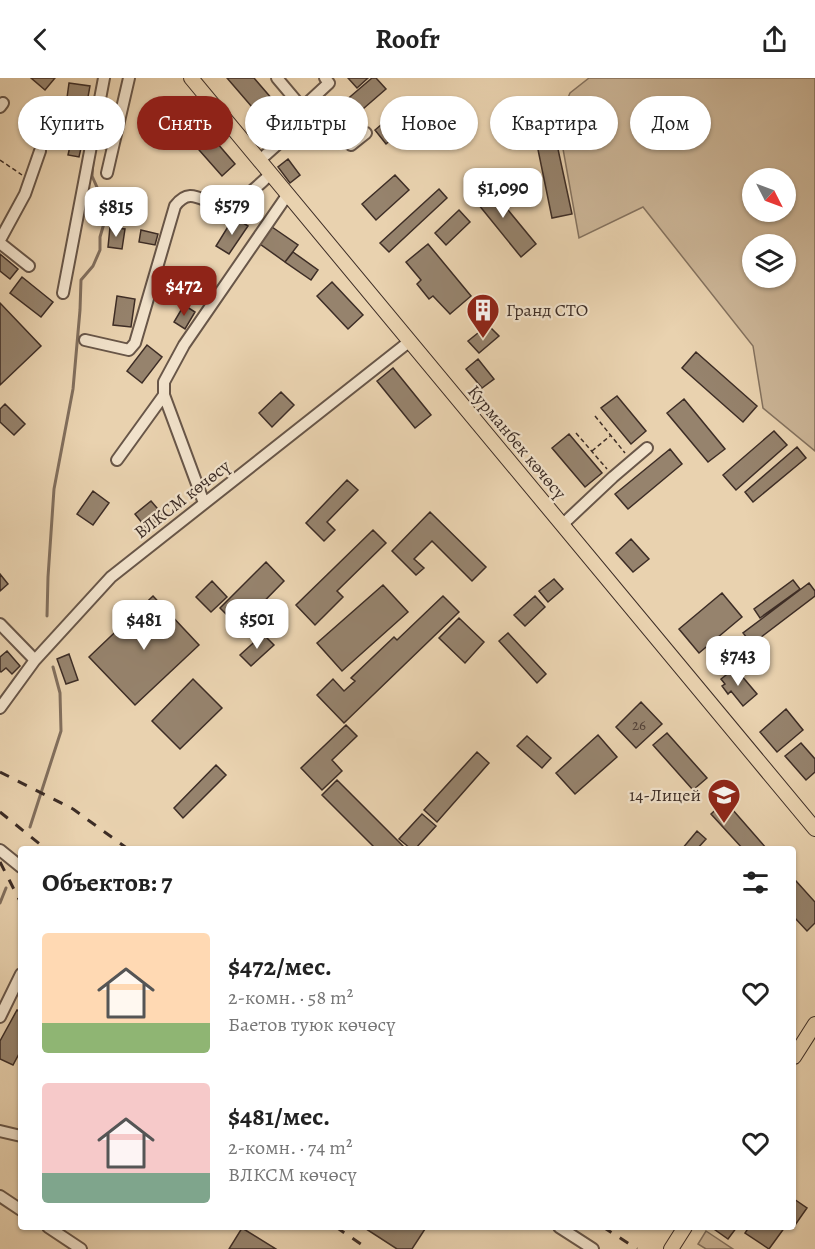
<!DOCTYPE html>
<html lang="ru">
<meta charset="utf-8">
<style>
:root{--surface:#fff;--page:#f2f2f2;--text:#222;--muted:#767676;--accent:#8f2418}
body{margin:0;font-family:Alegreya,serif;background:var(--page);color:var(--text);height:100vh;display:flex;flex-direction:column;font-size:22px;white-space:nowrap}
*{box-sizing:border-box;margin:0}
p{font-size:20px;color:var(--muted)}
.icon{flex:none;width:33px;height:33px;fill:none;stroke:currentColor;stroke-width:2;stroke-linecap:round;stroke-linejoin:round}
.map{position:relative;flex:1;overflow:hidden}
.sheet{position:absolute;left:18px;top:768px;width:778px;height:384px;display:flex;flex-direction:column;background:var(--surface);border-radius:6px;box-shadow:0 2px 4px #0004}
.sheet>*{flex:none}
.guide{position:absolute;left:18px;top:18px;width:780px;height:54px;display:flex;gap:12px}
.needle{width:39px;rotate:132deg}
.fabs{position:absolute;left:742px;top:90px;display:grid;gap:12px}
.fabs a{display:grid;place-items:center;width:54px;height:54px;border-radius:50%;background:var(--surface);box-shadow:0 2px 4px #0004;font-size:30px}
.price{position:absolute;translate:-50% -51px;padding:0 14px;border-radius:12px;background:#fff;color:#222;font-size:20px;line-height:39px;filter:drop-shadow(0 2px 3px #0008)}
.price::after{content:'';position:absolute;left:50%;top:36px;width:18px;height:14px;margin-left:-9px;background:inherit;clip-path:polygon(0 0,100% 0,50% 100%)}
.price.selected{background:var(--accent);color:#fff}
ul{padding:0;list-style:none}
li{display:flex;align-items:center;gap:18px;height:150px;padding:0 24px}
li span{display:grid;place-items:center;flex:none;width:168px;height:120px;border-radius:6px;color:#555}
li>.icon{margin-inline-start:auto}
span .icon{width:72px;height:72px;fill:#fffc;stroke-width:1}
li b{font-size:26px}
h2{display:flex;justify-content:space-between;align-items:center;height:72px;padding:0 24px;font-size:26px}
.tag{padding:0 21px;border-radius:27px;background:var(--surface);box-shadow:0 2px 4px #0004;font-size:21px;line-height:54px}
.tag.selected{background:var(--accent);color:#fff}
header{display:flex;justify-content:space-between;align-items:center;height:78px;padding:0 24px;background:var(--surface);font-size:27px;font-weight:700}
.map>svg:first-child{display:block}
.green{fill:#ccb698;stroke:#84725f;stroke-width:1.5;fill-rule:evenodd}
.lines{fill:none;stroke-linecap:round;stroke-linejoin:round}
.stream{stroke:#816e5c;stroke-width:3}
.building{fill:#96836d;stroke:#3d2d26;stroke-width:1.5}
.minor-casing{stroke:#685648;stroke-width:14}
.major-casing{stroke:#3d2d26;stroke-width:16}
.path{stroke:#3d2d26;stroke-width:1.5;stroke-dasharray:4.5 3;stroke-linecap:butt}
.minor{stroke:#f1e2cb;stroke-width:10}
.major{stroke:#e9d2af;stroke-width:14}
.rail{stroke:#3d2d26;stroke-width:3;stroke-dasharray:10 10;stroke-linecap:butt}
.labels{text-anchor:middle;stroke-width:4.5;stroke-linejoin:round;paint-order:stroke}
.number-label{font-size:15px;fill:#534238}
.poi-label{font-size:18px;fill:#3d2d26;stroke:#f1e2cb;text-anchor:start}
.street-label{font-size:18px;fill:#3d2d26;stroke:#f1e2cb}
</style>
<header><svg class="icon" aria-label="back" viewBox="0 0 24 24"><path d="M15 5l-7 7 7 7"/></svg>Roofr<svg class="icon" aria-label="share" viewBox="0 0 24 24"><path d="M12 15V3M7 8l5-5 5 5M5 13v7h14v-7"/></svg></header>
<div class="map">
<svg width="815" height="1171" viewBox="0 0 815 1171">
<rect width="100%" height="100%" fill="#e9d2af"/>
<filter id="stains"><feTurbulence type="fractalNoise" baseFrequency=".00333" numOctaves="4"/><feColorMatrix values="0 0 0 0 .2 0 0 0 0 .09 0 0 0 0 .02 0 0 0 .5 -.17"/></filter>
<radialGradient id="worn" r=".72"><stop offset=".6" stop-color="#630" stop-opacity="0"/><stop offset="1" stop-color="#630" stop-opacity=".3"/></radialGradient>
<!-- green -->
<path class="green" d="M589 0H815V373L763 330 753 268 643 129 579 160 558 43 570 15ZM753 100H786V134H753ZM753 166H786V200H753Z
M706 1153 733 1171H706L698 1166Z"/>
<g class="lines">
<!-- stream -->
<path class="stream" d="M47 538 48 499 54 411 73 311 80 232 81 202 93 188 100 172V159L105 142 104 125 92 98 93 83
M30 749 61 653 60 615 53 589
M0 825 6 810"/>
</g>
<!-- building -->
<path class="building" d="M31 0H55L45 12Z
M227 0H254L292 44 277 58Z
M348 0H368L357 10Z
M372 0H376L386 11 356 37 344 24Z
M69 5 90 8 86 30 66 27Z
M389 40 400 54 386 66 375 52Z
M199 44 235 86 222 98 185 56Z
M553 48 572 136 552 140 534 52Z
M73 55 84 57 79 79 68 77Z
M288 81 300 97 290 105 278 89Z
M395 97 409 112 376 142 362 126Z
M485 104 536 166 521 179 470 116Z
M439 111 447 120 389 174 380 165Z
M459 132 470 144 446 167 435 155Z
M234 139 248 148 229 176 216 168Z
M110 149 125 151 122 171 108 169Z
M272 149 298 167 285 184 260 166Z
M141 152 158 156 155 167 139 164Z
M428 166 471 218 450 236 433 218 429 221 417 206 421 202 406 184Z
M293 174 318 192 311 202 285 184Z
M0 176 18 191 10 201 0 193Z
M22 199 53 224 41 239 10 215Z
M332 204 363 237 348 251 317 218Z
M117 218 135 221 131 249 113 247Z
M0 225 41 268 0 307Z
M184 227 195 234 185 251 174 244Z
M488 247 499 258 479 275 468 263Z
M147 267 162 279 142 305 127 293Z
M696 274 757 328 743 344 682 290Z
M478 281 494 301 482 310 466 291Z
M393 290 431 337 415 350 377 303Z
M281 314 294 327 272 349 259 335Z
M617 318 646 353 631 366 601 330Z
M684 321 725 371 708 384 667 335Z
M5 326 25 346 14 357 0 344V331Z
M774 353 787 367 736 412 723 397Z
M569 356 602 395 585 409 552 370Z
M797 369 806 380 753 424 745 414Z
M670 371 682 386 628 431 615 416Z
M347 402 358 412 327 444 335 452 324 463 306 445Z
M93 413 109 425 93 447 77 436Z
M151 423 163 437 147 451 135 436Z
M430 434 486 489 472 503 432 463 414 481 424 490 416 497 392 473Z
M373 452 386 465 337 513 343 519 315 547 296 527Z
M631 461 649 481 633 494 616 475Z
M266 484 284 503 239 549 220 530Z
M0 496 8 506 0 513Z
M554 501 563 511 548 524 539 513Z
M793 502 800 511 760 540 754 531Z
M212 503 227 519 211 534 196 519Z
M809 505 815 513V518L752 566 743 555Z
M383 507 408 534 342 593 317 565Z
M722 515 742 539 699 575 679 551Z
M153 518 199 567 135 627 89 579Z
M443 518 459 534 344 645 317 617 333 601 344 613 355 603 351 600 394 559 397 562Z
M535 518 545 529 525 548 514 537Z
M459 540 484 564 465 585 439 560Z
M508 555 546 596 537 605 499 563Z
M263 556 274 567 251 588 240 577Z
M7 573 20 588 12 596 6 590 1 594 0 593V579Z
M69 576 78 602 66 606 57 581Z
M735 590 757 616 743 628 731 613 728 616 722 608 725 606 721 601Z
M193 601 222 630 180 671 152 643Z
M641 624 662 646 636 670 616 649Z
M786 631 803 652 777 674 760 654Z
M346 647 357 658 332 682 342 693 322 712 301 690Z
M667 655 707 700 693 712 653 667Z
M598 657 617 679 575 716 556 695Z
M527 658 551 680 542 690 517 668Z
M801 665 815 681V694L806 702 785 678Z
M477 674 489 685 437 744 424 732Z
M216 687 226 697 183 740 174 730Z
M337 702 406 771H376L322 717Z
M725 723 767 771H743L711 736Z
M422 736 436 748 415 771H411L399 761Z
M697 753 706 761 697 771H682Z
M796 803 815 824V845L807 853 794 839V805Z
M17 932 21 934V972L13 987 0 981V963Z
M794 1121 807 1130 793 1150 791 1149H794Z
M363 1149H421L425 1151 412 1171H397Z
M711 1149H737L728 1161Z
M749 1149H785L769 1171 745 1155Z
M242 1150 276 1171H229Z"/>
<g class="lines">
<defs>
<path id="minor" d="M0 29 3 25
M302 30 329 5 325 0
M309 38 314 43 325 38 351 67 366 55
M260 82 309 38 277 0
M107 95 129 0
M0 162 25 116 40 73
M0 165 29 188
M63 215 104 0
M85 262 129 272 135 265 175 128C192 105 205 129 226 127 241 126 260 105 271 96
M117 382 164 317
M204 425 164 317V304L184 267 288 116
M562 447 613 399 647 370
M0 546 35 582
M0 630 35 582 111 499 410 263
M0 772 21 789
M0 939 21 896
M0 1053 21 1058
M0 1118 21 1132
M48 1149 81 1171
M559 1149 593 1171"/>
<path id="major" d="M191 0 815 751
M794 979 815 946
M671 1171 685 1149"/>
</defs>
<!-- minor casing -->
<use href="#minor" class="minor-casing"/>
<!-- major casing -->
<use href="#major" class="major-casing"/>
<!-- path -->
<path class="path" d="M0 82 22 97
M595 338 625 375
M576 355 607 391
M592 373 610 358"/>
<!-- minor -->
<use href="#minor" class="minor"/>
<!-- major -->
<use href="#major" class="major"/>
<!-- rail -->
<path class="rail" d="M0 694 73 731 128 771
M0 734 46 771
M0 784 21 825
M336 1149 368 1171
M603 1149 637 1171"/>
</g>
<!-- icons -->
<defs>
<symbol id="building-pin" viewBox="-11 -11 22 30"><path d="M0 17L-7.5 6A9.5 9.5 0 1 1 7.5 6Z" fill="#8f2418" stroke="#f1e2cb"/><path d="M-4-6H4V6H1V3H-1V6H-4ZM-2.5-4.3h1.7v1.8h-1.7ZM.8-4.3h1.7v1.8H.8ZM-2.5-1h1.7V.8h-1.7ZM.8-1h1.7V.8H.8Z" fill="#fff"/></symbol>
<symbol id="school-pin" viewBox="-11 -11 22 30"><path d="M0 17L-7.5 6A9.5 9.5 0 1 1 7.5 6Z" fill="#8f2418" stroke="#f1e2cb"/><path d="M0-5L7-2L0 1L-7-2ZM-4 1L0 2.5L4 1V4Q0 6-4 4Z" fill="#fff"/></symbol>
</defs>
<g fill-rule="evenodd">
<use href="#building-pin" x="464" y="213" width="38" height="52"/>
<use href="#school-pin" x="705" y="698" width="38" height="52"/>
</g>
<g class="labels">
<!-- number labels -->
<g class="number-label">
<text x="639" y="652">26</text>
</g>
<!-- poi labels -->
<g class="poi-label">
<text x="506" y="238">Гранд СТО</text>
<text x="701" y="723" text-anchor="end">14-Лицей</text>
</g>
<!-- street labels -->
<g class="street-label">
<text transform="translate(517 364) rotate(50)" y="6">Курманбек көчөсү</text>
<text transform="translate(182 421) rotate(-38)" y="6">ВЛКСМ көчөсү</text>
</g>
</g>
<rect width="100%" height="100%" filter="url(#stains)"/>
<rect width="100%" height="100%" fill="url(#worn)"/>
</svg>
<div class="fabs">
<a><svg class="needle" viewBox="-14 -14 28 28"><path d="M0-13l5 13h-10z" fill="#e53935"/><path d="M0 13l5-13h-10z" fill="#767676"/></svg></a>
<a><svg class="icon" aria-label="layers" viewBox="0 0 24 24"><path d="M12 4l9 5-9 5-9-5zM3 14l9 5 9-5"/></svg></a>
</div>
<b class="price" style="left:503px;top:141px">$1,090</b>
<b class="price" style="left:232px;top:158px">$579</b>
<b class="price" style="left:116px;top:160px">$815</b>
<b class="price selected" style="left:184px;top:239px">$472</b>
<b class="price" style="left:257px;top:572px">$501</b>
<b class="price" style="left:144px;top:573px">$481</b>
<b class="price" style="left:738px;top:609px">$743</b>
<div class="guide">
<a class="tag">Купить</a>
<a class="tag selected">Снять</a>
<a class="tag">Фильтры</a>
<a class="tag">Новое</a>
<a class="tag">Квартира</a>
<a class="tag">Дом</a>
</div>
<section class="sheet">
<h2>Объектов: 7<svg class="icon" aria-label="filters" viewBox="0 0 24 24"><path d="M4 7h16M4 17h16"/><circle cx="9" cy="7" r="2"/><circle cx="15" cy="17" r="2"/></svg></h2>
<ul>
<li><span style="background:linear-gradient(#ffd9b3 75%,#8fb573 0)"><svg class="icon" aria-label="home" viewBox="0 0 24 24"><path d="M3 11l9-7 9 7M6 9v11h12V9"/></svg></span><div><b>$472/мес.</b><p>2-комн. · 58 m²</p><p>Баетов туюк көчөсү</p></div><svg class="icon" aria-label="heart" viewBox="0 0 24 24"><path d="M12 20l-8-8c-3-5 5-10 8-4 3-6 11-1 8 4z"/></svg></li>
<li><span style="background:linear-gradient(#f6c9c9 75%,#7fa58c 0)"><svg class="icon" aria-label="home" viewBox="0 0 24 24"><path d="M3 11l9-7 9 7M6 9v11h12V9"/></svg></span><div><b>$481/мес.</b><p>2-комн. · 74 m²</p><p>ВЛКСМ көчөсү</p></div><svg class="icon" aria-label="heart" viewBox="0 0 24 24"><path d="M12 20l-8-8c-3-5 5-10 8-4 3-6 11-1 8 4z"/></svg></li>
</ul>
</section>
</div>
